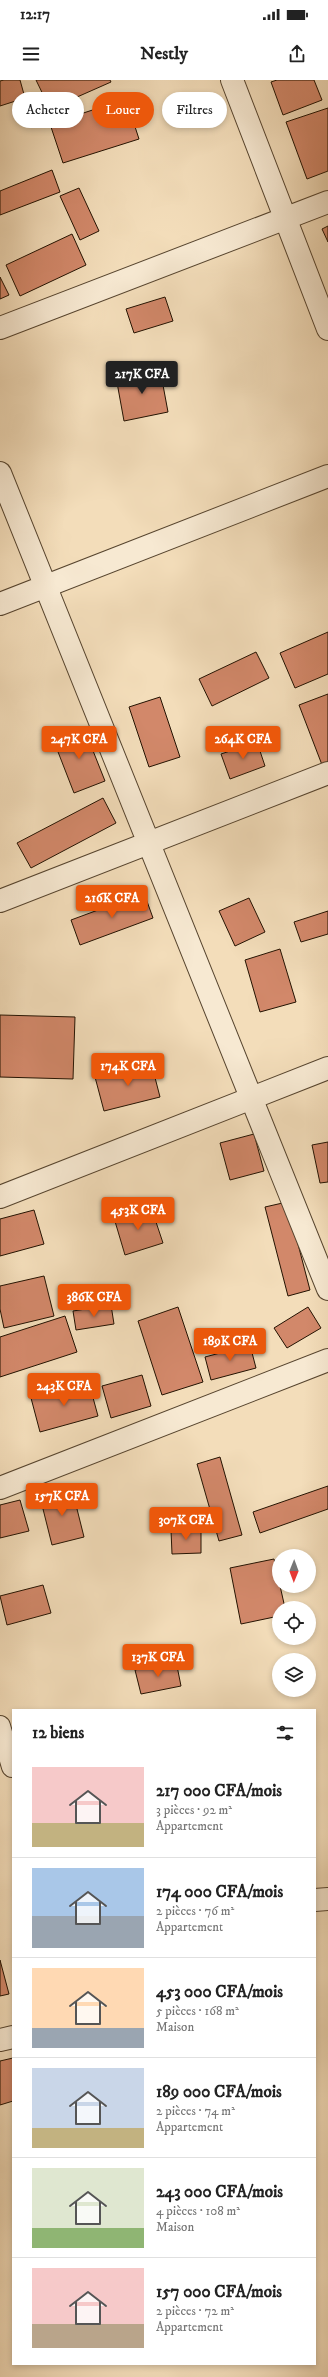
<!DOCTYPE html>
<html lang="fr">
<meta charset="utf-8">
<style>
:root{--surface:#fff;--page:#f2f2f2;--text:#222;--muted:#767676;--line:#e0e0e0;--accent:#ea580c}
body{margin:0;font-family:"IM FELL DW Pica",serif;background:var(--page);color:var(--text);height:100vh;display:flex;flex-direction:column;font-size:15px;white-space:nowrap}
*{box-sizing:border-box;margin:0}
p{font-size:13px;color:var(--muted)}
.icon{flex:none;width:22px;height:22px;fill:none;stroke:currentColor;stroke-width:2;stroke-linecap:round;stroke-linejoin:round}
.map{position:relative;flex:1;overflow:hidden}
.sheet{position:absolute;left:12px;top:1629px;width:304px;height:656px;display:flex;flex-direction:column;background:var(--surface);border-radius:0px;box-shadow:0 2px 6px #0003}
.sheet>*{flex:none}
.banner{position:absolute;left:12px;top:12px;width:304px;height:36px;display:flex;gap:8px}
.needle{width:26px;rotate:181deg}
.tools{position:absolute;left:272px;top:1469px;display:grid;gap:8px}
.tools a{display:grid;place-items:center;width:44px;height:44px;border-radius:50%;background:var(--surface);box-shadow:0 2px 6px #0003;font-size:20px}
.price{position:absolute;translate:-50% -34px;padding:0 9px;border-radius:4px;background:var(--accent);color:#fff;font-size:13px;line-height:26px;filter:drop-shadow(0 1px 2px #0008)}
.price::after{content:'';position:absolute;left:50%;top:24px;width:12px;height:9px;margin-left:-6px;background:inherit;clip-path:polygon(0 0,100% 0,50% 100%)}
.price.on{background:#222;color:#fff}
ul{padding:0;list-style:none}
li{display:flex;align-items:center;gap:12px;height:100px;padding:0 20px}
li+li{border-top:1px solid var(--line)}
li span{display:grid;place-items:center;flex:none;width:112px;height:80px;border-radius:0px;color:#555}
li>.icon{margin-inline-start:auto}
span .icon{width:48px;height:48px;fill:#fffc;stroke-width:1}
li b{font-size:17px}
h2{display:flex;justify-content:space-between;align-items:center;height:48px;padding:0 20px;font-size:17px}
.chip{padding:0 14px;border-radius:18px;background:var(--surface);box-shadow:0 2px 6px #0003;font-size:14px;line-height:36px}
.chip.on{background:var(--accent);color:#fff}
.status{display:flex;justify-content:space-between;align-items:center;height:28px;padding:0 20px;background:var(--surface);direction:ltr}
.status svg{height:11px;fill:currentColor}
header{display:flex;justify-content:space-between;align-items:center;height:52px;padding:0 20px;background:var(--surface);font-size:18px;font-weight:700}
.map>svg:first-child{display:block}
.building{fill:#d2886a;stroke:#231201}
.lines{fill:none;stroke-linecap:round;stroke-linejoin:round}
.service-casing{stroke:#57452f;stroke-width:22}
.minor-casing{stroke:#57452f;stroke-width:24}
.service{stroke:#f7e9d2;stroke-width:20}
.minor{stroke:#f7e9d2;stroke-width:22}
</style>
<div class="status"><b>12:17</b><svg viewBox="0 0 49 12"><path d="M0 12V9h3v3zM5 12V6h3v6zM10 12V3h3v9zM15 12V0h3v12zM26 1h20v11H26zM47 4h2v5h-2z"/></svg></div>
<header><svg class="icon" aria-label="menu" viewBox="0 0 24 24"><path d="M4 6h16M4 12h16M4 18h16"/></svg>Nestly<svg class="icon" aria-label="share" viewBox="0 0 24 24"><path d="M12 15V3M7 8l5-5 5 5M5 13v7h14v-7"/></svg></header>
<div class="map">
<svg width="328" height="2297" viewBox="0 0 328 2297">
<rect width="100%" height="100%" fill="#f3ddba"/>
<filter id="stains"><feTurbulence type="fractalNoise" baseFrequency=".005" numOctaves="4"/><feColorMatrix values="0 0 0 0 .2 0 0 0 0 .09 0 0 0 0 .02 0 0 0 .5 -.17"/></filter>
<radialGradient id="worn" r=".72"><stop offset=".6" stop-color="#630" stop-opacity="0"/><stop offset="1" stop-color="#630" stop-opacity=".3"/></radialGradient>
<!-- building -->
<path class="building" d="M4 0H20L25 18 0 26V1Z
M36 0H110L111 2 50 29Z
M277 0H314L322 20 283 35 271 2Z
M126 19 139 59 63 83 50 44Z
M328 28V91L307 99 286 42Z
M52 90 60 112 0 135V111Z
M79 108 99 151 80 160 60 116Z
M328 146V162L322 149Z
M72 154 86 185 20 216 6 185Z
M0 197 9 215 0 219Z
M165 217 173 241 134 253 126 229Z
M160 289 168 332 124 341 116 297Z
M328 552V594L295 608 280 573Z
M256 572 269 598 212 626 199 599Z
M328 614V689L324 690 299 625Z
M160 617 180 677 149 687 129 627Z
M84 648 105 701 74 713 53 659Z
M257 662 265 686 230 699 221 674Z
M103 718 116 743 31 788 17 763Z
M144 813 153 838 80 865 71 840Z
M249 818 265 852 235 866 219 831Z
M328 831V854L301 862 294 842Z
M280 869 296 922 260 932 245 880Z
M0 935 75 937 73 999 0 997Z
M151 982 160 1017 104 1031 95 997Z
M254 1054 264 1091 230 1100 220 1063Z
M328 1062V1102L320 1103 312 1065Z
M287 1122 310 1210 288 1216 265 1127Z
M151 1127 163 1163 125 1175 114 1138Z
M34 1130 44 1164 0 1176V1139Z
M44 1196 54 1236 4 1248 0 1229V1206Z
M111 1225 114 1244 76 1250 73 1231Z
M178 1227 203 1302 162 1315 138 1241Z
M308 1227 321 1248 287 1268 274 1248Z
M65 1236 77 1272 0 1297V1257Z
M250 1265 256 1288 211 1300 205 1277Z
M142 1295 151 1326 111 1338 102 1306Z
M89 1303 98 1336 40 1352 31 1318Z
M220 1377 242 1455 219 1461 197 1384Z
M328 1406V1429L260 1453 253 1432Z
M72 1409 84 1457 52 1465 40 1417Z
M20 1420 29 1451 0 1458V1425Z
M201 1449V1473L172 1474 171 1450Z
M274 1479 285 1528H279V1536L241 1544 230 1488Z
M43 1505 51 1533 7 1545 0 1516Z
M176 1581 181 1606 141 1614 135 1590Z
M0 1880 9 1914 0 1916Z
M13 1978V2021L0 2025V1981Z"/>
<g class="lines">
<defs>
<path id="service" d="M0 1646 12 1687"/>
<path id="minor" d="M232 0 328 249
M0 248 328 122
M0 393 328 1209
M0 524 328 396
M0 821 328 693
M0 1117 328 988
M0 1408 328 1280
M315 1820 328 1819
M0 1960 13 1957"/>
</defs>
<!-- service casing -->
<use href="#service" class="service-casing"/>
<!-- minor casing -->
<use href="#minor" class="minor-casing"/>
<!-- service -->
<use href="#service" class="service"/>
<!-- minor -->
<use href="#minor" class="minor"/>
</g>
<rect width="100%" height="100%" filter="url(#stains)"/>
<rect width="100%" height="100%" fill="url(#worn)"/>
</svg>
<div class="tools">
<a><svg class="needle" viewBox="-14 -14 28 28"><path d="M0-13l5 13h-10z" fill="#e53935"/><path d="M0 13l5-13h-10z" fill="#767676"/></svg></a>
<a><svg class="icon" aria-label="locate" viewBox="0 0 24 24"><circle cx="12" cy="12" r="6"/><path d="M12 2v4M12 18v4M2 12h4M18 12h4"/></svg></a>
<a><svg class="icon" aria-label="layers" viewBox="0 0 24 24"><path d="M12 4l9 5-9 5-9-5zM3 14l9 5 9-5"/></svg></a>
</div>
<b class="price on" style="left:142px;top:315px">217K CFA</b>
<b class="price" style="left:79px;top:680px">247K CFA</b>
<b class="price" style="left:243px;top:680px">264K CFA</b>
<b class="price" style="left:112px;top:839px">216K CFA</b>
<b class="price" style="left:128px;top:1007px">174K CFA</b>
<b class="price" style="left:138px;top:1151px">453K CFA</b>
<b class="price" style="left:94px;top:1238px">386K CFA</b>
<b class="price" style="left:230px;top:1282px">189K CFA</b>
<b class="price" style="left:64px;top:1327px">243K CFA</b>
<b class="price" style="left:62px;top:1437px">157K CFA</b>
<b class="price" style="left:186px;top:1461px">307K CFA</b>
<b class="price" style="left:158px;top:1598px">137K CFA</b>
<div class="banner">
<a class="chip">Acheter</a>
<a class="chip on">Louer</a>
<a class="chip">Filtres</a>
</div>
<section class="sheet">
<h2>12 biens<svg class="icon" aria-label="filters" viewBox="0 0 24 24"><path d="M4 7h16M4 17h16"/><circle cx="9" cy="7" r="2"/><circle cx="15" cy="17" r="2"/></svg></h2>
<ul>
<li><span style="background:linear-gradient(#f6c9c9 70%,#c2b280 0)"><svg class="icon" aria-label="home" viewBox="0 0 24 24"><path d="M3 11l9-7 9 7M6 9v11h12V9"/></svg></span><div><b>217 000 CFA/mois</b><p>3 pièces · 92 m²</p><p>Appartement</p></div></li>
<li><span style="background:linear-gradient(#a9c7e8 60%,#9aa5b1 0)"><svg class="icon" aria-label="home" viewBox="0 0 24 24"><path d="M3 11l9-7 9 7M6 9v11h12V9"/></svg></span><div><b>174 000 CFA/mois</b><p>2 pièces · 76 m²</p><p>Appartement</p></div></li>
<li><span style="background:linear-gradient(#ffd9b3 75%,#9aa5b1 0)"><svg class="icon" aria-label="home" viewBox="0 0 24 24"><path d="M3 11l9-7 9 7M6 9v11h12V9"/></svg></span><div><b>453 000 CFA/mois</b><p>5 pièces · 168 m²</p><p>Maison</p></div></li>
<li><span style="background:linear-gradient(#c9d6e8 75%,#c2b280 0)"><svg class="icon" aria-label="home" viewBox="0 0 24 24"><path d="M3 11l9-7 9 7M6 9v11h12V9"/></svg></span><div><b>189 000 CFA/mois</b><p>2 pièces · 74 m²</p><p>Appartement</p></div></li>
<li><span style="background:linear-gradient(#dfe7d0 75%,#8fb573 0)"><svg class="icon" aria-label="home" viewBox="0 0 24 24"><path d="M3 11l9-7 9 7M6 9v11h12V9"/></svg></span><div><b>243 000 CFA/mois</b><p>4 pièces · 108 m²</p><p>Maison</p></div></li>
<li><span style="background:linear-gradient(#f6c9c9 70%,#b9a48a 0)"><svg class="icon" aria-label="home" viewBox="0 0 24 24"><path d="M3 11l9-7 9 7M6 9v11h12V9"/></svg></span><div><b>157 000 CFA/mois</b><p>2 pièces · 72 m²</p><p>Appartement</p></div></li>
</ul>
</section>
</div>
